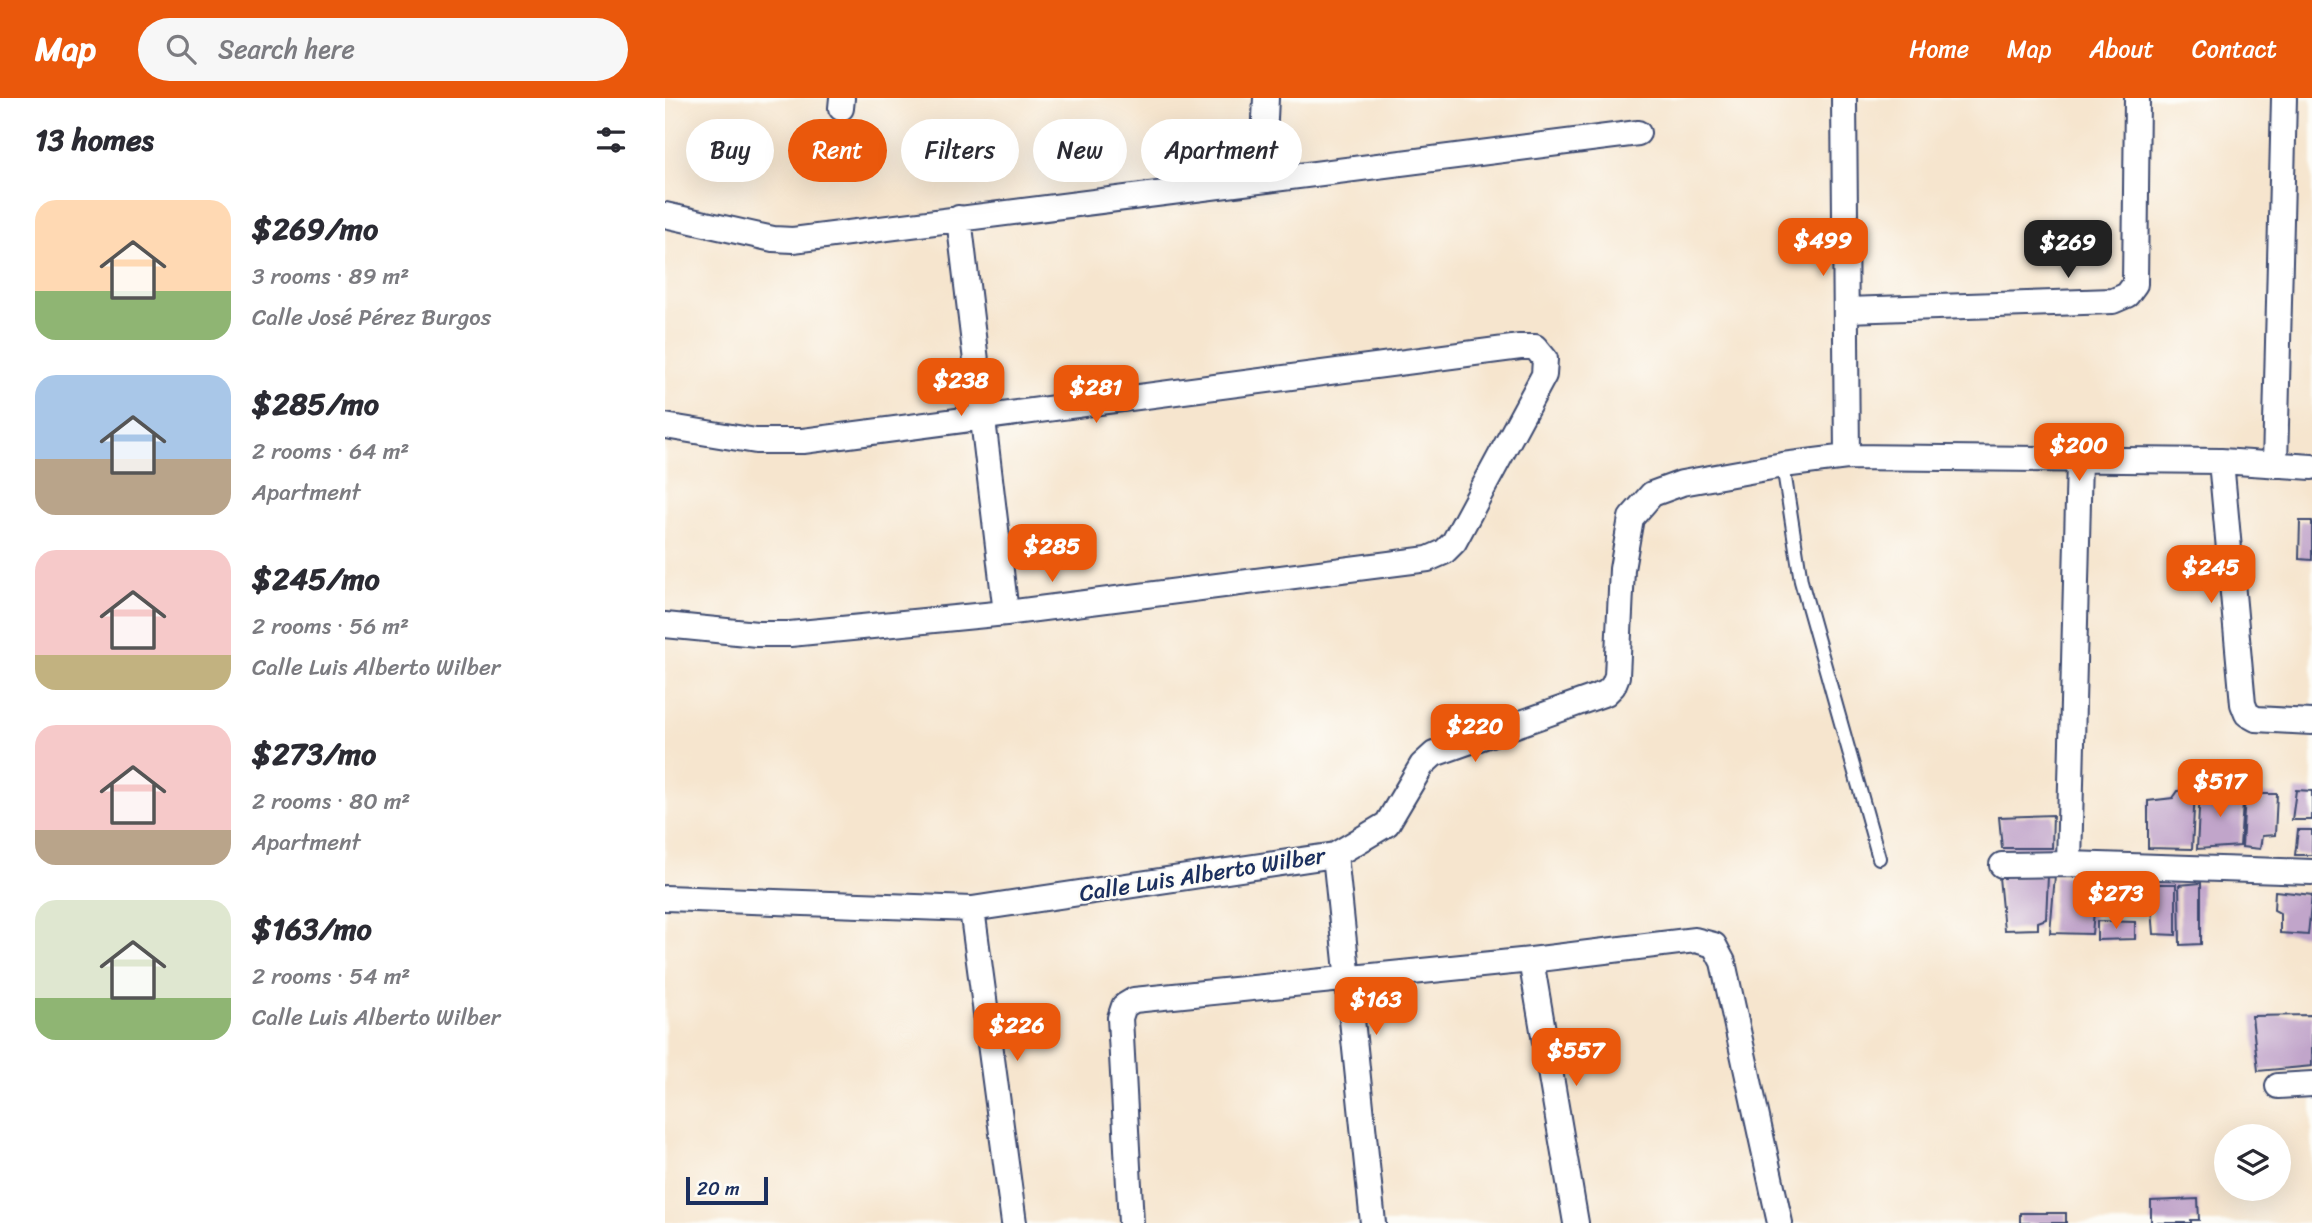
<!DOCTYPE html>
<meta charset="utf-8">
<style>
:root{--surface:#fff;--page:#f7f7f7;--text:#2b2b33;--muted:#7c7c81;--accent:#ea580c}
body{margin:0;font-family:Sriracha,sans-serif;background:var(--page);color:var(--text);height:100vh;display:flex;flex-direction:column;font-size:26px;white-space:nowrap}
*{box-sizing:border-box;margin:0}
p{font-size:23px;color:var(--muted)}
.icon{flex:none;width:38px;height:38px;fill:none;stroke:currentColor;stroke-width:2;stroke-linecap:round;stroke-linejoin:round}
.map{position:relative;flex:1;overflow:hidden}
.drawer{display:flex;flex-direction:column;background:var(--surface);width:665px}
.drawer>*{flex:none}
.banner{position:absolute;left:21px;top:21px;width:665px;height:63px;display:flex;gap:14px}
.tools{position:absolute;left:1549px;top:1026px;display:grid;gap:14px}
.tools a{display:grid;place-items:center;width:77px;height:77px;border-radius:50%;background:var(--surface);box-shadow:0 7px 28px #0002;font-size:35px}
.scale{position:absolute;left:21px;bottom:18px;width:82px;box-sizing:border-box;padding-left:7px;border:4px solid #1b2f5e;border-top:0;font-size:19px;line-height:24px;white-space:nowrap;color:#1b2f5e;-webkit-text-stroke:5px #fdfcf7;paint-order:stroke}
.price{position:absolute;translate:-50% -60px;padding:0 16px;border-radius:14px;background:var(--accent);color:#fff;font-size:23px;line-height:46px;filter:drop-shadow(0 2px 4px #0008)}
.price::after{content:'';position:absolute;left:50%;top:42px;width:21px;height:16px;margin-left:-10px;background:inherit;clip-path:polygon(0 0,100% 0,50% 100%)}
.price.active{background:#222;color:#fff}
ul{padding:0;list-style:none}
li{display:flex;align-items:center;gap:21px;height:175px;padding:0 35px}
li span{display:grid;place-items:center;flex:none;width:196px;height:140px;border-radius:21px;color:#555}
li>.icon{margin-inline-start:auto}
span .icon{width:84px;height:84px;fill:#fffc;stroke-width:1}
li b{font-size:30px}
h2{display:flex;justify-content:space-between;align-items:center;height:84px;padding:0 35px;font-size:30px}
.pill{padding:0 24px;border-radius:32px;background:var(--surface);box-shadow:0 7px 28px #0002;font-size:24px;line-height:63px}
.pill.active{background:var(--accent);color:#fff}
header{display:flex;align-items:center;gap:42px;box-sizing:border-box;height:98px;padding:0 35px;background:var(--accent);color:#fff}
header strong{font-size:33px}
nav{display:flex;gap:38px;margin-inline-start:auto;font-size:24px}
.search{width:490px;height:63px;background:var(--page);display:flex;align-items:center;gap:18px;box-sizing:border-box;padding:0 24px;border-radius:38px;color:var(--muted);font-size:26px}
main{display:flex;flex:1;min-height:0}
.map>svg:first-child{display:block}
.building{fill:#c1a5ca}
.lines{fill:none;stroke-linecap:round;stroke-linejoin:round}
.service-casing{stroke:#3c4a6f;stroke-width:16}
.minor-casing{stroke:#3c4a6f;stroke-width:28}
.service{stroke:#fff;stroke-width:12}
.minor{stroke:#fff;stroke-width:24}
.labels{text-anchor:middle;stroke-width:5;stroke-linejoin:round;paint-order:stroke}
.street-label{font-size:23px;fill:#1b2f5e;stroke:#fdfcf7}
</style>
<header>
<strong>Map</strong>
<div class="search"><svg class="icon" aria-label="search" viewBox="0 0 24 24"><circle cx="10" cy="10" r="6"/><path d="M15 15l6 6"/></svg>Search here</div>
<nav><a>Home</a><a>Map</a><a>About</a><a>Contact</a></nav>
</header>
<main>
<section class="drawer">
<h2>13 homes<svg class="icon" aria-label="filters" viewBox="0 0 24 24"><path d="M4 7h16M4 17h16"/><circle cx="9" cy="7" r="2"/><circle cx="15" cy="17" r="2"/></svg></h2>
<ul>
<li><span style="background:linear-gradient(#ffd9b3 65%,#8fb573 0)"><svg class="icon" aria-label="home" viewBox="0 0 24 24"><path d="M3 11l9-7 9 7M6 9v11h12V9"/></svg></span><div><b>$269/mo</b><p>3 rooms · 89 m²</p><p>Calle José Pérez Burgos</p></div></li>
<li><span style="background:linear-gradient(#a9c7e8 60%,#b9a48a 0)"><svg class="icon" aria-label="home" viewBox="0 0 24 24"><path d="M3 11l9-7 9 7M6 9v11h12V9"/></svg></span><div><b>$285/mo</b><p>2 rooms · 64 m²</p><p>Apartment</p></div></li>
<li><span style="background:linear-gradient(#f6c9c9 75%,#c2b280 0)"><svg class="icon" aria-label="home" viewBox="0 0 24 24"><path d="M3 11l9-7 9 7M6 9v11h12V9"/></svg></span><div><b>$245/mo</b><p>2 rooms · 56 m²</p><p>Calle Luis Alberto Wilber</p></div></li>
<li><span style="background:linear-gradient(#f6c9c9 75%,#b9a48a 0)"><svg class="icon" aria-label="home" viewBox="0 0 24 24"><path d="M3 11l9-7 9 7M6 9v11h12V9"/></svg></span><div><b>$273/mo</b><p>2 rooms · 80 m²</p><p>Apartment</p></div></li>
<li><span style="background:linear-gradient(#dfe7d0 70%,#8fb573 0)"><svg class="icon" aria-label="home" viewBox="0 0 24 24"><path d="M3 11l9-7 9 7M6 9v11h12V9"/></svg></span><div><b>$163/mo</b><p>2 rooms · 54 m²</p><p>Calle Luis Alberto Wilber</p></div></li>
</ul>
</section>
<div class="map">
<svg width="1647" height="1125" viewBox="0 0 1647 1125">
<rect width="100%" height="100%" fill="#fdfcf7"/>
<filter id="ink" filterUnits="userSpaceOnUse"><feTurbulence type="fractalNoise" baseFrequency=".0143" numOctaves="2"/><feDisplacementMap in="SourceGraphic" scale="14" xChannelSelector="R" yChannelSelector="G"/><feConvolveMatrix kernelMatrix="1 2 1 2 8 2 1 2 1" color-interpolation-filters="sRGB"/></filter>
<filter id="wash" filterUnits="userSpaceOnUse"><feTurbulence type="fractalNoise" baseFrequency=".00686" numOctaves="4" result="noise"/><feDisplacementMap in="SourceGraphic" scale="28" xChannelSelector="R" yChannelSelector="G"/><feGaussianBlur stdDeviation="1.57" result="paint"/><feColorMatrix in="noise" values="0 0 0 0 0 0 0 0 0 0 0 0 0 0 0 0 0 1.4 0 .05"/><feComposite in="paint" operator="in"/></filter>
<g filter="url(#wash)">
<rect width="100%" height="100%" fill="#f6e5ce"/>
<g id="blocks">
<!-- building -->
<path class="building" d="M1635 423H1647V462L1634 461Z
M1530 691 1527 751 1483 750V703L1508 700 1513 693Z
M1579 691 1575 748 1532 751 1535 693Z
M1631 692 1647 693V722H1627Z
M1580 696H1612L1610 737 1597 738 1595 751 1577 749Z
M1388 717 1387 750H1337L1334 719Z
M1633 732H1647V757H1630Z
M1383 778 1381 821 1373 824V831L1339 832 1334 779Z
M1390 778H1432L1427 836 1385 835Z
M1536 785V846L1515 847 1514 787Z
M1485 786H1511V837L1489 836Z
M1610 793 1647 797 1643 837 1615 835V815L1609 812Z
M1432 823 1470 824V841L1432 842Z
M1647 917V968L1593 973 1587 918Z
M1533 1101 1534 1122H1526V1125H1486V1103Z
M1355 1115H1401V1125H1355Z"/>
</g>
</g>
<g filter="url(#ink)">
<use href="#blocks" fill-opacity="0" stroke="#3c4a6f" stroke-width="2"/>
<g class="lines">
<defs>
<path id="service" d="M1118 367 1136 483 1214 760"/>
<path id="minor" d="M1179 0 1182 359
M176 10 177 0
M597 82 601 0
M0 117 108 141 128 142 973 35
M294 120 341 515
M1182 212 1448 203 1462 197 1470 186 1472 0
M0 328 91 343H138L855 249H870L880 261 879 277 789 444 779 454 763 461 341 515 125 536H92L0 527
M1414 362 1404 766 1647 774
M1556 363 1578 606 1582 616 1591 621 1647 624
M1610 367 1619 0
M670 757 708 1125
M1337 767 1404 766
M0 800 307 811 670 757 722 726 757 667 769 656 941 595 948 588 952 578 957 471 966 420 987 396 1017 385 1118 367 1182 359 1556 363 1647 369
M307 811 349 1125
M866 862 911 1125
M1613 988 1647 986
M466 1125 455 920 459 908 469 902 866 862 1030 842 1049 847 1058 864 1115 1125"/>
</defs>
<!-- service casing -->
<use href="#service" class="service-casing"/>
<!-- minor casing -->
<use href="#minor" class="minor-casing"/>
<!-- service -->
<use href="#service" class="service"/>
<!-- minor -->
<use href="#minor" class="minor"/>
</g>
</g>
<g class="labels">
<!-- street labels -->
<g class="street-label">
<text transform="translate(537 776) rotate(-9)" y="8">Calle Luis Alberto Wilber</text>
</g>
</g>
</svg>
<div class="tools">
<a><svg class="icon" aria-label="layers" viewBox="0 0 24 24"><path d="M12 4l9 5-9 5-9-5zM3 14l9 5 9-5"/></svg></a>
</div>
<div class="scale">20 m</div>
<b class="price" style="left:1158px;top:180px">$499</b>
<b class="price active" style="left:1403px;top:182px">$269</b>
<b class="price" style="left:296px;top:320px">$238</b>
<b class="price" style="left:431px;top:327px">$281</b>
<b class="price" style="left:1414px;top:385px">$200</b>
<b class="price" style="left:387px;top:486px">$285</b>
<b class="price" style="left:1546px;top:507px">$245</b>
<b class="price" style="left:810px;top:666px">$220</b>
<b class="price" style="left:1555px;top:721px">$517</b>
<b class="price" style="left:1451px;top:833px">$273</b>
<b class="price" style="left:711px;top:939px">$163</b>
<b class="price" style="left:352px;top:965px">$226</b>
<b class="price" style="left:911px;top:990px">$557</b>
<div class="banner">
<a class="pill">Buy</a>
<a class="pill active">Rent</a>
<a class="pill">Filters</a>
<a class="pill">New</a>
<a class="pill">Apartment</a>
</div>
</div>
</main>
